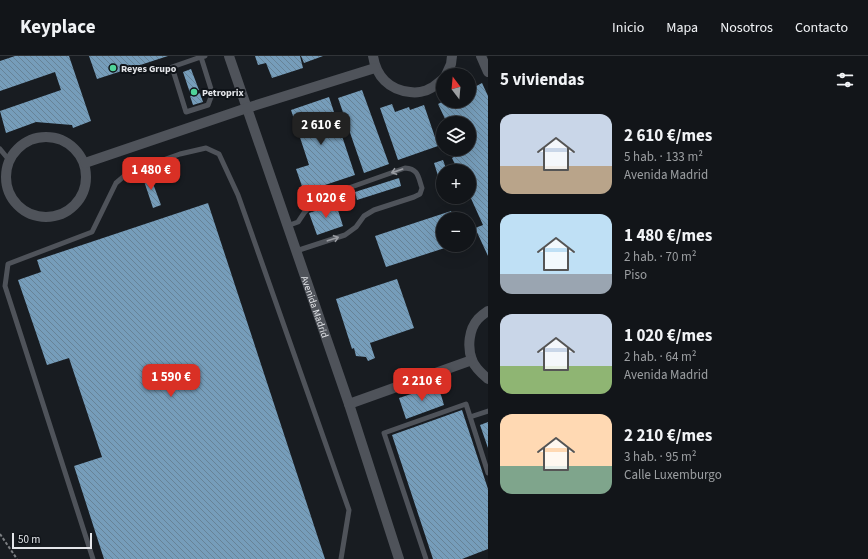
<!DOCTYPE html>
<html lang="es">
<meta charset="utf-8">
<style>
:root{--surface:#121519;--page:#1f2226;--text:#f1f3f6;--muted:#9c9fa2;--line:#313438;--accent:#d93025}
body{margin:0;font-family:"Source Sans 3",sans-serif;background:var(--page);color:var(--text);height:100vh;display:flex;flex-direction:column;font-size:15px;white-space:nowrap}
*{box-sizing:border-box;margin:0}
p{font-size:13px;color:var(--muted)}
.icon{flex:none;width:22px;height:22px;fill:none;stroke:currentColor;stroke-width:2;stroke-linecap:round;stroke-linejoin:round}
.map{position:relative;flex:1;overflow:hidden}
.sheet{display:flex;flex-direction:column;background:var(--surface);width:380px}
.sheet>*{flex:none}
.needle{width:26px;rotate:344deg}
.tools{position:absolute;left:436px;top:12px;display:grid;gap:8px}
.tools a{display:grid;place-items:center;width:40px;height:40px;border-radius:50%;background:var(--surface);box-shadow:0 4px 16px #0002,0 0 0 1px var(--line);font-size:20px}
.scale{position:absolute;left:12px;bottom:10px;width:80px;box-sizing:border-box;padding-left:4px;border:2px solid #e4e6ea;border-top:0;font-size:11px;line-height:14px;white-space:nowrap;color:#e4e6ea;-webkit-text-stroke:3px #0f1318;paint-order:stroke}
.price{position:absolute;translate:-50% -34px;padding:0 9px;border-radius:8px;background:var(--accent);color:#fff;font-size:13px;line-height:26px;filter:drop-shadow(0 1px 2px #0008)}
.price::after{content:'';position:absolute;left:50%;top:24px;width:12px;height:9px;margin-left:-6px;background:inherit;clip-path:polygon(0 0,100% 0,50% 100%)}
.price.active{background:#222;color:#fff}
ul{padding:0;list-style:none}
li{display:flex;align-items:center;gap:12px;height:100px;padding:0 12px}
li span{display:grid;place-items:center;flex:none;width:112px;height:80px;border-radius:12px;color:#555}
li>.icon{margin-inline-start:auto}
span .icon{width:48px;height:48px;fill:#fffc;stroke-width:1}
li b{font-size:17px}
h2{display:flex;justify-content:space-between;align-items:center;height:48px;padding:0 12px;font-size:17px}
header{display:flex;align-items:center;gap:24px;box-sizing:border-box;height:56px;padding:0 20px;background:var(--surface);border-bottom:1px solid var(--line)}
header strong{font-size:19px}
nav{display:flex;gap:22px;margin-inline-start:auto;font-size:14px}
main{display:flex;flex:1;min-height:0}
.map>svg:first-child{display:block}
.building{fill:url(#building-back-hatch)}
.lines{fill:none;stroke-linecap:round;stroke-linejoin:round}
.path{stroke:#7c7f83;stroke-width:2;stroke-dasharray:3 2;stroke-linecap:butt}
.service{stroke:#4f535a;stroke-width:5}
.minor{stroke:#4f535a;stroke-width:10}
.oneway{stroke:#9a9ca2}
.poi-dot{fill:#4fd399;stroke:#0f1318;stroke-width:1.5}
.labels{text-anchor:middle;stroke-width:4;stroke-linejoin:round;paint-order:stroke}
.poi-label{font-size:10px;font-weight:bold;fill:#e4e6ea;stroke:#0f1318;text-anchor:start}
.street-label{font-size:10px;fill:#e4e6ea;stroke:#0f1318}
</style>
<header>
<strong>Keyplace</strong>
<nav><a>Inicio</a><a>Mapa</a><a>Nosotros</a><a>Contacto</a></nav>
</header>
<main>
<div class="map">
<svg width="488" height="503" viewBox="0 0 488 503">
<defs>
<pattern id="building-back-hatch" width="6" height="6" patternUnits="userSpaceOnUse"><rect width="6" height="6" fill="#769dba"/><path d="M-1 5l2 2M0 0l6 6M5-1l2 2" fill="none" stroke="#678397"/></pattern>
</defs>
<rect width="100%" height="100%" fill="#181c21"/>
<!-- building -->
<path class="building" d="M15 0H69L91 65 73 72 72 69 36 66 6 77 0 55 61 34 55 16 0 35V5Z
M89 0H168L97 23Z
M255 0H300L303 12 272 22 266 7 258 9Z
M301 0H323L304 7Z
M191 13 199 34 190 37 183 16Z
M482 27 488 40V200L475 172 483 169 469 138V115H458L452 102 461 97 459 93H469V67H447L438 48 444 45H469V34Z
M362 34 389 108 364 117 338 42Z
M200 37 203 46 193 49 190 40Z
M329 41 355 119 304 136 296 113 309 109 291 54Z
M392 48 395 56 409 51 410 54 424 49 438 90 398 104 380 52Z
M443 104 447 115H443V125L440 126 434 107Z
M149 117 161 149 153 152 142 119Z
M399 122 401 130 357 144 355 136Z
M208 147 325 503H104L74 410 102 401 69 302 47 309 18 224 41 216 37 204Z
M336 148 343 170 317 179 309 157Z
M451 155 454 163H443V189H454L386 211 375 180Z
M397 223 414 272 370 287 375 302 368 305 366 301 356 300 354 292 352 293 336 243Z
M438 329 444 349 406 363 399 342Z
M462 354 488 433V493L462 503H433L392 379Z
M488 366V392L480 369Z"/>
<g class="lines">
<!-- path -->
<path class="path" d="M0 478 17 503"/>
<!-- service -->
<path class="service" d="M201 1 211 33V41L208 49 186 56 172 11 201 1 205 0
M0 93 9 104
M287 170 298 166 304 157 313 147 326 140 405 112C419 113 418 121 422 132L420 138 414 141 374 154 364 160 356 171 345 179 296 195
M470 361 488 355
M93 503 5 230 8 208 92 176 116 127 129 116 180 98 206 92 219 98 238 139 349 454 341 503
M426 503 384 377 466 348 488 417"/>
<!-- minor -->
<g class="minor">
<path id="s1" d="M229 0 349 348 399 503"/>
<path d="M373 0C376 20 389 34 410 36 416 37 425 36 431 32 435 30 439 26 443 23"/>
<path d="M481 0 488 16"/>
<path d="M446 19 451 8 452 0"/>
<circle cx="46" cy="121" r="40"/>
<path d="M85 107 247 52 375 12"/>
<path d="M488 255C485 257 481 260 478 263 469 273 467 291 472 304 475 312 482 318 488 323"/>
<path d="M349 348 472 304"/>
</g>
</g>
<!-- one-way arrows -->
<defs><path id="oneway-shaft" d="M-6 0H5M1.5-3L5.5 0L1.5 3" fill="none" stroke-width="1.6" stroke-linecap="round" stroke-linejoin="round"/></defs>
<g class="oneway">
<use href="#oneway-shaft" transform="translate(397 115) rotate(161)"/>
<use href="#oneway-shaft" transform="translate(333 183) rotate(-18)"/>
</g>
<!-- markers -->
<g class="poi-dot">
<circle cx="113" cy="12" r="4"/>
<circle cx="194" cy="36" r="4"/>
</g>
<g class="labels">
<!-- poi labels -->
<g class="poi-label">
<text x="121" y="16">Reyes Grupo</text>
<text x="202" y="40">Petroprix</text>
</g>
<!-- street labels -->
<g class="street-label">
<text dy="4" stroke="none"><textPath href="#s1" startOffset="265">Avenida Madrid</textPath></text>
</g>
</g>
</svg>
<div class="tools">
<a><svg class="needle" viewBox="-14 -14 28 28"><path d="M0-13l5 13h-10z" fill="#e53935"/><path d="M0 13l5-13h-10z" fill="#9c9fa2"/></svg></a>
<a><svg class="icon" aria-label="layers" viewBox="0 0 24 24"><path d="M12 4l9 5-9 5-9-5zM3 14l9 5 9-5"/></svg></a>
<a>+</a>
<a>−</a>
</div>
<div class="scale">50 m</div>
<b class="price active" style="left:321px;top:90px">2 610 €</b>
<b class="price" style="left:151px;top:135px">1 480 €</b>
<b class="price" style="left:326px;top:163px">1 020 €</b>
<b class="price" style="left:171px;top:342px">1 590 €</b>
<b class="price" style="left:422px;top:346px">2 210 €</b>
</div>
<section class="sheet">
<h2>5 viviendas<svg class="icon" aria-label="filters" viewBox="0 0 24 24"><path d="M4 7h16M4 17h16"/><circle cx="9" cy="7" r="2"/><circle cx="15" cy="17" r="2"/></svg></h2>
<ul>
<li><span style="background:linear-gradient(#c9d6e8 65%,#b9a48a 0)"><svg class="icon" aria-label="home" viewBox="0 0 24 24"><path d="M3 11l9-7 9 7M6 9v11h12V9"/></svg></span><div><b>2 610 €/mes</b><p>5 hab. · 133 m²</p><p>Avenida Madrid</p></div></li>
<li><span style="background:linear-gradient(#bfe0f5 75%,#9aa5b1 0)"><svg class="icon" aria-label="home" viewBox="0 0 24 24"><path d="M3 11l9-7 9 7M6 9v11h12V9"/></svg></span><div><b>1 480 €/mes</b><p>2 hab. · 70 m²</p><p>Piso</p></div></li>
<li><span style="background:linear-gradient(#c9d6e8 65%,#8fb573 0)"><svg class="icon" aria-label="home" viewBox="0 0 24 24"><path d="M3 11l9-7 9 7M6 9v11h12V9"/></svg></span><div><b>1 020 €/mes</b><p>2 hab. · 64 m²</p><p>Avenida Madrid</p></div></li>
<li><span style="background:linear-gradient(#ffd9b3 65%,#7fa58c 0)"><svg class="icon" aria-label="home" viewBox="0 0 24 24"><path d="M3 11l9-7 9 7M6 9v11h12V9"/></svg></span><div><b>2 210 €/mes</b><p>3 hab. · 95 m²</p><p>Calle Luxemburgo</p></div></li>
</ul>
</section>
</main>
